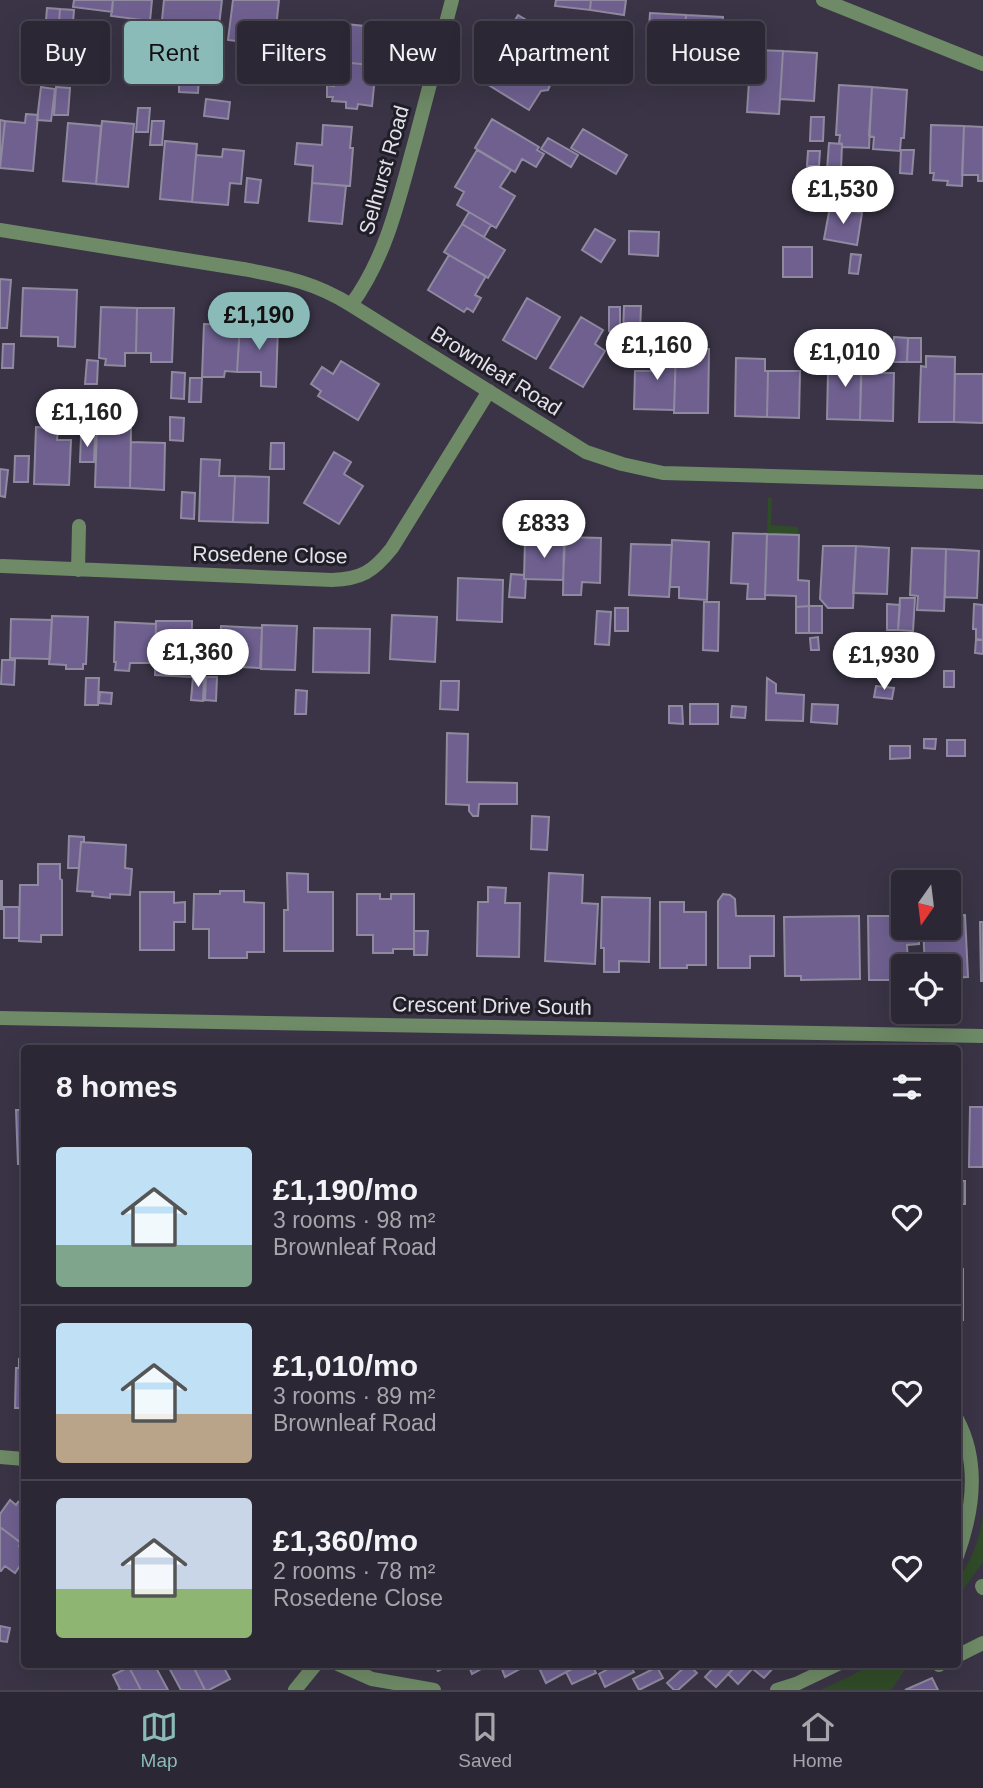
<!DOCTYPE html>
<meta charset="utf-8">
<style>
:root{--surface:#2c2734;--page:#342f3c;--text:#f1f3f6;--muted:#a6a5ac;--line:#48444f;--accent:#8bbbb9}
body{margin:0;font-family:Helvetica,sans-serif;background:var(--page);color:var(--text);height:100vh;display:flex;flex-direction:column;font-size:26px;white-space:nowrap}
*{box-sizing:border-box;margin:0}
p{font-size:23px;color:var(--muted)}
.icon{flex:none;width:38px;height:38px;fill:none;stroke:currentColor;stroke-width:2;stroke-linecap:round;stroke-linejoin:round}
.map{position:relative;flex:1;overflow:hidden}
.drawer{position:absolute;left:21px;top:1045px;width:940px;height:623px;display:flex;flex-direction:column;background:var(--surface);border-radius:7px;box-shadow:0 7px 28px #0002,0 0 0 2px var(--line)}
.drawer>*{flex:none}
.top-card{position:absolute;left:21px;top:21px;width:942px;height:63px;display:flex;gap:14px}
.needle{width:46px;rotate:194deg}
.tools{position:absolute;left:891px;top:870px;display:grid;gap:14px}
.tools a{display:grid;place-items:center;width:70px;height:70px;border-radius:7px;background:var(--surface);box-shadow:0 7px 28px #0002,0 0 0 2px var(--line);font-size:35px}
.price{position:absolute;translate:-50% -60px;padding:0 16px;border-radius:24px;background:#fff;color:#222;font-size:23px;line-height:46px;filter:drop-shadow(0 2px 4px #0008)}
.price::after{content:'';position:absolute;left:50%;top:42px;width:21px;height:16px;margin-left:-10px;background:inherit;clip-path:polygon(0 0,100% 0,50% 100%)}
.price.on{background:var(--accent);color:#111}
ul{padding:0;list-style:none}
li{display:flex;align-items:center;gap:21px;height:175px;padding:0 35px}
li+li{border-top:2px solid var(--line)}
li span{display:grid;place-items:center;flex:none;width:196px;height:140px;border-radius:7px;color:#555}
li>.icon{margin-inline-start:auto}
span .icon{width:84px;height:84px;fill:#fffc;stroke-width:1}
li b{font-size:30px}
h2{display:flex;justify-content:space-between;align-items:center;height:84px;padding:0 35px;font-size:30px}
.pill{padding:0 24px;border-radius:7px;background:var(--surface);box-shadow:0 7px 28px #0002,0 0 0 2px var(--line);font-size:24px;line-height:63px}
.pill.on{background:var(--accent);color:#111}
.tabs{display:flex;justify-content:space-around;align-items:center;height:98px;border-top:2px solid var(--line);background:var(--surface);font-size:19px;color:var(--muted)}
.tabs a{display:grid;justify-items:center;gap:4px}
.tabs .on{color:var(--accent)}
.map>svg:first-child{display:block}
.green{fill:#304b28}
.building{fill:#6f6090;stroke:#8f8a9f;stroke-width:2}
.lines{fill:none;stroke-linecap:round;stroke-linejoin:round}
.minor{stroke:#6e8a66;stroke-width:14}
.labels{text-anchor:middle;stroke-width:6;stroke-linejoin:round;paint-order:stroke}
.street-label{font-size:21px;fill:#e4e1ec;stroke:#201e26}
</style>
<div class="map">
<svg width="983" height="1690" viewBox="0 0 983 1690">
<rect width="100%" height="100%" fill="#3a3446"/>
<!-- green -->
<path class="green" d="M768 498H772L771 525 798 527 799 535 767 534Z
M983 1514V1562L957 1598C957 1576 963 1575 971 1557 978 1543 981 1529 983 1514Z
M871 1664H909L891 1690H820L851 1676Z"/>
<!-- building -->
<path class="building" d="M74 0H113L112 12 73 7Z
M113 0H152L150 21 111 16Z
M164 0H222L218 34 175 28 173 42 160 40Z
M233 0H279L274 46 228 40Z
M556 0H591L590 10 555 6Z
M591 0H626L624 15 590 10Z
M47 8 60 9 58 35 45 33Z
M60 9 74 10 72 36 58 35Z
M650 13 686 15 683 61 647 59Z
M518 15 574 48 555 80 500 46Z
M686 15 723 17 720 63 683 61Z
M722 20 737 21 735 52 721 51Z
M326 22 384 28 380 66 332 61 334 41H324Z
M276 26 286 27 284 53 274 52Z
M291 27 306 29 303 53 288 52Z
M145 29 158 31 155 57 142 56Z
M502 48 549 76 551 83 548 90 541 91 529 110 482 81Z
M751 50 783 51 779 114 747 112Z
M783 51 817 53 814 101 780 99Z
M336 61 376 66 372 106 358 104 357 109 346 108V102L332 101 333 97H327V85L334 86Z
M179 78H199L198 93 179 92Z
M839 85 872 87 869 148 842 147V144L839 143 840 135H836Z
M41 87 55 89 51 121 37 120Z
M56 87 70 88 68 115H54Z
M872 87 907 90 904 138H901L900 151 873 149 874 137 869 136Z
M206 99 230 102 228 119 204 116Z
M138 108H150L148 132H136Z
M26 114 38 115 33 171 0 168 5 121 25 123Z
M811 117H824L823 141H810Z
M492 119 539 147 537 150 544 154 536 167 522 159 515 172 475 148Z
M0 120 5 121 0 168Z
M102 121 134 124 128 187 96 184Z
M152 121H164L162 145H150Z
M68 123 101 126 96 184 63 181Z
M323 125 352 127 350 148H353L350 186 312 183 313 166 295 164 297 143 322 145Z
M931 125 964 126 962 186 947 185 948 181 933 180 934 173H930Z
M964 126 983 127V181H978V175H962Z
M583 129 627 155 616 174 571 148Z
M548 138 578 155 571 167 541 149Z
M165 141 197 144 192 202 160 199Z
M829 143 842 144 841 170H827Z
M223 149 244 151 241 184 230 183 228 205 192 202 196 155 222 157Z
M477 150 511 170 500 187 515 196 496 228 457 205 464 192 455 187Z
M901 150H914L912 174 900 173Z
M808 151H820L819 166H807Z
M247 178 261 180 258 203 245 202Z
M312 183 346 186 342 224 309 221Z
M830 207 862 213 857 245 824 239Z
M469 212 491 225 484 237 462 224Z
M462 224 505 250 488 278 444 252Z
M595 229 615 240 601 262 582 250Z
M629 231 659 232 658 256 629 254Z
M783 247H812V277H783Z
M851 254 861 255 858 274 849 273Z
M449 255 486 276 475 295 481 298 473 312 467 308 464 312 428 290Z
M0 279 11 280 7 328H0Z
M23 288 77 290 75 347 58 346V337L21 336Z
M527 298 560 317 536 359 503 340Z
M624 306H641L639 360H622Z
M101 307 137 308 136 353H125V366L105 365 106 359 99 358Z
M609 307H620V332L609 331Z
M137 308H174L172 362H151V353H136Z
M581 317 603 330 595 344 605 351 583 387 550 368Z
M204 324 240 325 237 372 225 371 224 377H202Z
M240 325 278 327 276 387 261 386V372H237Z
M894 337 908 338 907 362H893Z
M908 338H921V362H907Z
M3 344H14L13 368H2Z
M652 348 676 349 674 410 634 409 635 371H651Z
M676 349H709L708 413H674Z
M838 354 862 355 860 420 827 419 828 372H838Z
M926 356 955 357 954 422H919L921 366 926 367Z
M736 358 765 359V371H768L767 417 735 416Z
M87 360 98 361 97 384H85Z
M341 361 379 384 358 420 318 396 321 391 311 384 322 367 333 374Z
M768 371H800L799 418 767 417Z
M172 372 185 373 184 399 171 398Z
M861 373H894L893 421 860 420Z
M955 374H983V423L954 422Z
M190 378H202L201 402H189Z
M170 417 184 418 183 441 170 440Z
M36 427 58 428 57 440H71L69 485 34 484Z
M97 428 131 429 130 488 95 487Z
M81 436 95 437 94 462H80Z
M131 442 165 443 164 490 130 488Z
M271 443H284V469H270Z
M334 452 351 462 344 474 363 486 339 524 304 503Z
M15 456H29L28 482H14Z
M201 459 220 460 219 476H235L233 522 199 521Z
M0 469 8 470 5 497 0 496Z
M235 476 269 477 268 523 233 522Z
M182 492 195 493 194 519 181 518Z
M733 533 767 534 765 599H747L748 584 731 583Z
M767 534 799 535 798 580 809 581V606L796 607V596L765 595Z
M564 537 601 538 600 583 582 582 581 595H563Z
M525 539 565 541 563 580 524 579Z
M672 540 709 542 707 600 679 598V587H670Z
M631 544 672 545 669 597 629 595Z
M823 546H856L853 608H828L820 599Z
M856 546 889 548 887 594 853 593Z
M912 548 946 549 944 611 917 610 918 596 910 595Z
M946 549 979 551 977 598 945 597Z
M511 574 524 575V579H526L525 598 509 597Z
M458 578 503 580 502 622 457 620Z
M900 598H915L913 631 898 630Z
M704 602H719L718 651 703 650Z
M887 604 900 605 898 630H887Z
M974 604 983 605V640L976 639V629H973Z
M809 606H822V633H809Z
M809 606V633H796V607Z
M615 608H628V631H615Z
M597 611 611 612 609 645 595 644Z
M392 615 437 617 435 662 390 659Z
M52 616 88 617 86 664H83V669H66V665L49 664Z
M11 619 52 620 50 659 10 658Z
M156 621H192L191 677 155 675Z
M115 622 156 624 155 663H130L129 671 115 670 116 662H114Z
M262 625 297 626 295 670 261 669Z
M221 626 262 628 260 668 219 666Z
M314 628 370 629 369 673 313 672Z
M818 637 819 650H811L810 638Z
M976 639 983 640V654L975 653Z
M2 660H15L14 685 1 684Z
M944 671H954V687H944Z
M193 677 204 678 203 701 191 700Z
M206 677H217L216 701 205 700Z
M86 678H99L98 705H85Z
M767 678 776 684V693L804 695 803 721 766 720Z
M441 681H459L458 710 440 709Z
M876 686 894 688 892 699 874 697Z
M296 690 307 691 306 714H295Z
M100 692 112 693 111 704 99 703Z
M690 704H718V724H690Z
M812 704 838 705 837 724 811 722Z
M669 706H682L683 724 669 723Z
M732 706 746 707 745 718 731 717Z
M447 733 468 734 467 782 517 783V804H479L478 816H473L469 811V805L446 804Z
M924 739H936L935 749 924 748Z
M947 740H965V756H947Z
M890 746H910V758L890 759Z
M532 816 549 817 547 850 531 849Z
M69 836 84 837V842H81L79 868H68Z
M81 842 126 845 125 868 132 869 130 895 110 894V898L92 896 93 892 77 891Z
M38 864H60V879L62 880V935H41V942L19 941 20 885H38Z
M287 873 308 874V892H333V951H284V910H288Z
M549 873 583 875 582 903 598 904 595 964 545 961Z
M0 881H2V909H0Z
M488 887 506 888 505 903H520L519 957 477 956 478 902H488Z
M220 891H244V902L264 903V952H247V958H209V929H193L194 894H220Z
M140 892H174V903L185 902V922H174V950H140Z
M357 894H380V899H391V894H414V949H393V953H373V935H357Z
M723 894 730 895 735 899 736 916H774V956H750V968H718V901Z
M602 897 650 898 649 962 619 961V972H604V948H601Z
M660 902H684V912H706V965H687V968H660Z
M4 907H19V938H4Z
M965 915 968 977 948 978V966H925L923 928H948V916Z
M859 916 860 979 801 980V976H785L784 917Z
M868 916H903V928H919V944L907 945 908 966H903V980H869Z
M980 922H983V981H981Z
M414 931H428L427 955H414Z
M970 1107H983V1167H969Z
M16 1110H24V1164H18Z
M957 1181H965V1204H957Z
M21 1238H24V1256H22Z
M957 1269H963V1320H957Z
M22 1284H24V1302H22Z
M19 1359H24V1408H15L16 1368H19Z
M24 1499V1545L0 1527V1514L10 1500 16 1505 18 1502Z
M0 1527 21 1543 19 1546 24 1550V1560L15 1573 5 1566 1 1571H0Z
M0 1626 10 1628 7 1642 0 1641Z
M134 1664H154L168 1690H141L129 1667Z
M167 1664H192L205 1690H181Z
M192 1664H227L223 1666 230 1679 209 1690H205Z
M434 1664H452L438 1671Z
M468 1664H490L472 1674Z
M500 1664H529L505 1677Z
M551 1664H567L570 1670 546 1683 540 1670Z
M583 1664H592L596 1673 572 1684 566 1672Z
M617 1664H629L634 1672 605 1687 599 1674Z
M688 1664 697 1673 678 1690H674L667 1683Z
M717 1664H730L734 1668 716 1687 705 1677Z
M738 1664 756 1665 738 1684 728 1674Z
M757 1664H777L764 1678 753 1669Z
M129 1667 141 1690H118L120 1689 113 1675Z
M657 1667 663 1678 639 1690 633 1679Z
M932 1678 938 1690H905Z"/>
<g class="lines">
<!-- minor -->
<path class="minor" d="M823 0 983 64
M0 230 243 269C285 277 314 282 351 305L586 452 622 464 663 473 983 482
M351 305C387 256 399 198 415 141 427 94 440 47 452 0
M2 566 332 580C361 579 373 572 392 548L489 391
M78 570 79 526
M0 1018 983 1036
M957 1419C980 1462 973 1512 957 1556
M0 1457 24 1459
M982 1586 983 1588
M957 1656 983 1643
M338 1664 372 1679 434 1690
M939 1665 940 1664
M295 1690 316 1664
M777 1690 796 1684 838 1664"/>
</g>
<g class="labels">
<!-- street labels -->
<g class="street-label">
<text transform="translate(384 170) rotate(-74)" y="7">Selhurst Road</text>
<text transform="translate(496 371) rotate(32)" y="7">Brownleaf Road</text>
<text transform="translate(270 555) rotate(1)" y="7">Rosedene Close</text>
<text transform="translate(492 1006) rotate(1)" y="7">Crescent Drive South</text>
</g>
</g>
</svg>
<div class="tools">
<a><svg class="needle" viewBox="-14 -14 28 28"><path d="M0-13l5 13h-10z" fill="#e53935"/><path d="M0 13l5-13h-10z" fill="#a6a5ac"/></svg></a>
<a><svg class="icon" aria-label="locate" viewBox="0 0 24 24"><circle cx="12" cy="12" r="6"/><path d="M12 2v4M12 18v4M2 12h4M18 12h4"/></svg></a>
</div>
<b class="price" style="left:843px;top:226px">£1,530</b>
<b class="price on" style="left:259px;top:352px">£1,190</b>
<b class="price" style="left:657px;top:382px">£1,160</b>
<b class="price" style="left:845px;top:389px">£1,010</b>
<b class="price" style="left:87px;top:449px">£1,160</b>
<b class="price" style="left:544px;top:560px">£833</b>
<b class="price" style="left:198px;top:689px">£1,360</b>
<b class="price" style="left:884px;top:692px">£1,930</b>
<div class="top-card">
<a class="pill">Buy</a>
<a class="pill on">Rent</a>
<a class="pill">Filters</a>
<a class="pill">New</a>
<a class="pill">Apartment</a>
<a class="pill">House</a>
</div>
<section class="drawer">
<h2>8 homes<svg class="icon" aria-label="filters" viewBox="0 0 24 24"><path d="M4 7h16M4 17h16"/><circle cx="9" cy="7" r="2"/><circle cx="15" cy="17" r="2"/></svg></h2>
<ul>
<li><span style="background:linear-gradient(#bfe0f5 70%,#7fa58c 0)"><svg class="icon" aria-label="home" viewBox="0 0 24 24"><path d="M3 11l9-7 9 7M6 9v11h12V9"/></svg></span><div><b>£1,190/mo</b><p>3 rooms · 98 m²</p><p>Brownleaf Road</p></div><svg class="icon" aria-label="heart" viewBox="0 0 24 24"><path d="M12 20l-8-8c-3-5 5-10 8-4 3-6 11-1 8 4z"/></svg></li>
<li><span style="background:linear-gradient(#bfe0f5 65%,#b9a48a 0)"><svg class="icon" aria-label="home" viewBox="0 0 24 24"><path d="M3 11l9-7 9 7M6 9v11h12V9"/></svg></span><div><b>£1,010/mo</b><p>3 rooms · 89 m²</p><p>Brownleaf Road</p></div><svg class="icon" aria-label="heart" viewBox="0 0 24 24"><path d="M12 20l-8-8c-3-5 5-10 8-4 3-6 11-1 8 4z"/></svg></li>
<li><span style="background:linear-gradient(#c9d6e8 65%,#8fb573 0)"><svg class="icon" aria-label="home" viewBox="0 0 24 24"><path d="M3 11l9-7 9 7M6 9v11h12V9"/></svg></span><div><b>£1,360/mo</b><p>2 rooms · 78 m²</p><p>Rosedene Close</p></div><svg class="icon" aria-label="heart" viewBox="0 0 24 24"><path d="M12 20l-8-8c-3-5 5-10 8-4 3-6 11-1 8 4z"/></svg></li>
</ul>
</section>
</div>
<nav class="tabs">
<a class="on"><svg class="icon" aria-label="map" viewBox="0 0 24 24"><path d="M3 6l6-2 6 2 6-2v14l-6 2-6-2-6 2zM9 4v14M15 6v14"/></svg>Map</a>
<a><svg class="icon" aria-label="saved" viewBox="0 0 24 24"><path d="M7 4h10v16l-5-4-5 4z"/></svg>Saved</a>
<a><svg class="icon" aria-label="home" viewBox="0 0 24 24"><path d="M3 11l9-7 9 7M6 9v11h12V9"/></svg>Home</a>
</nav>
